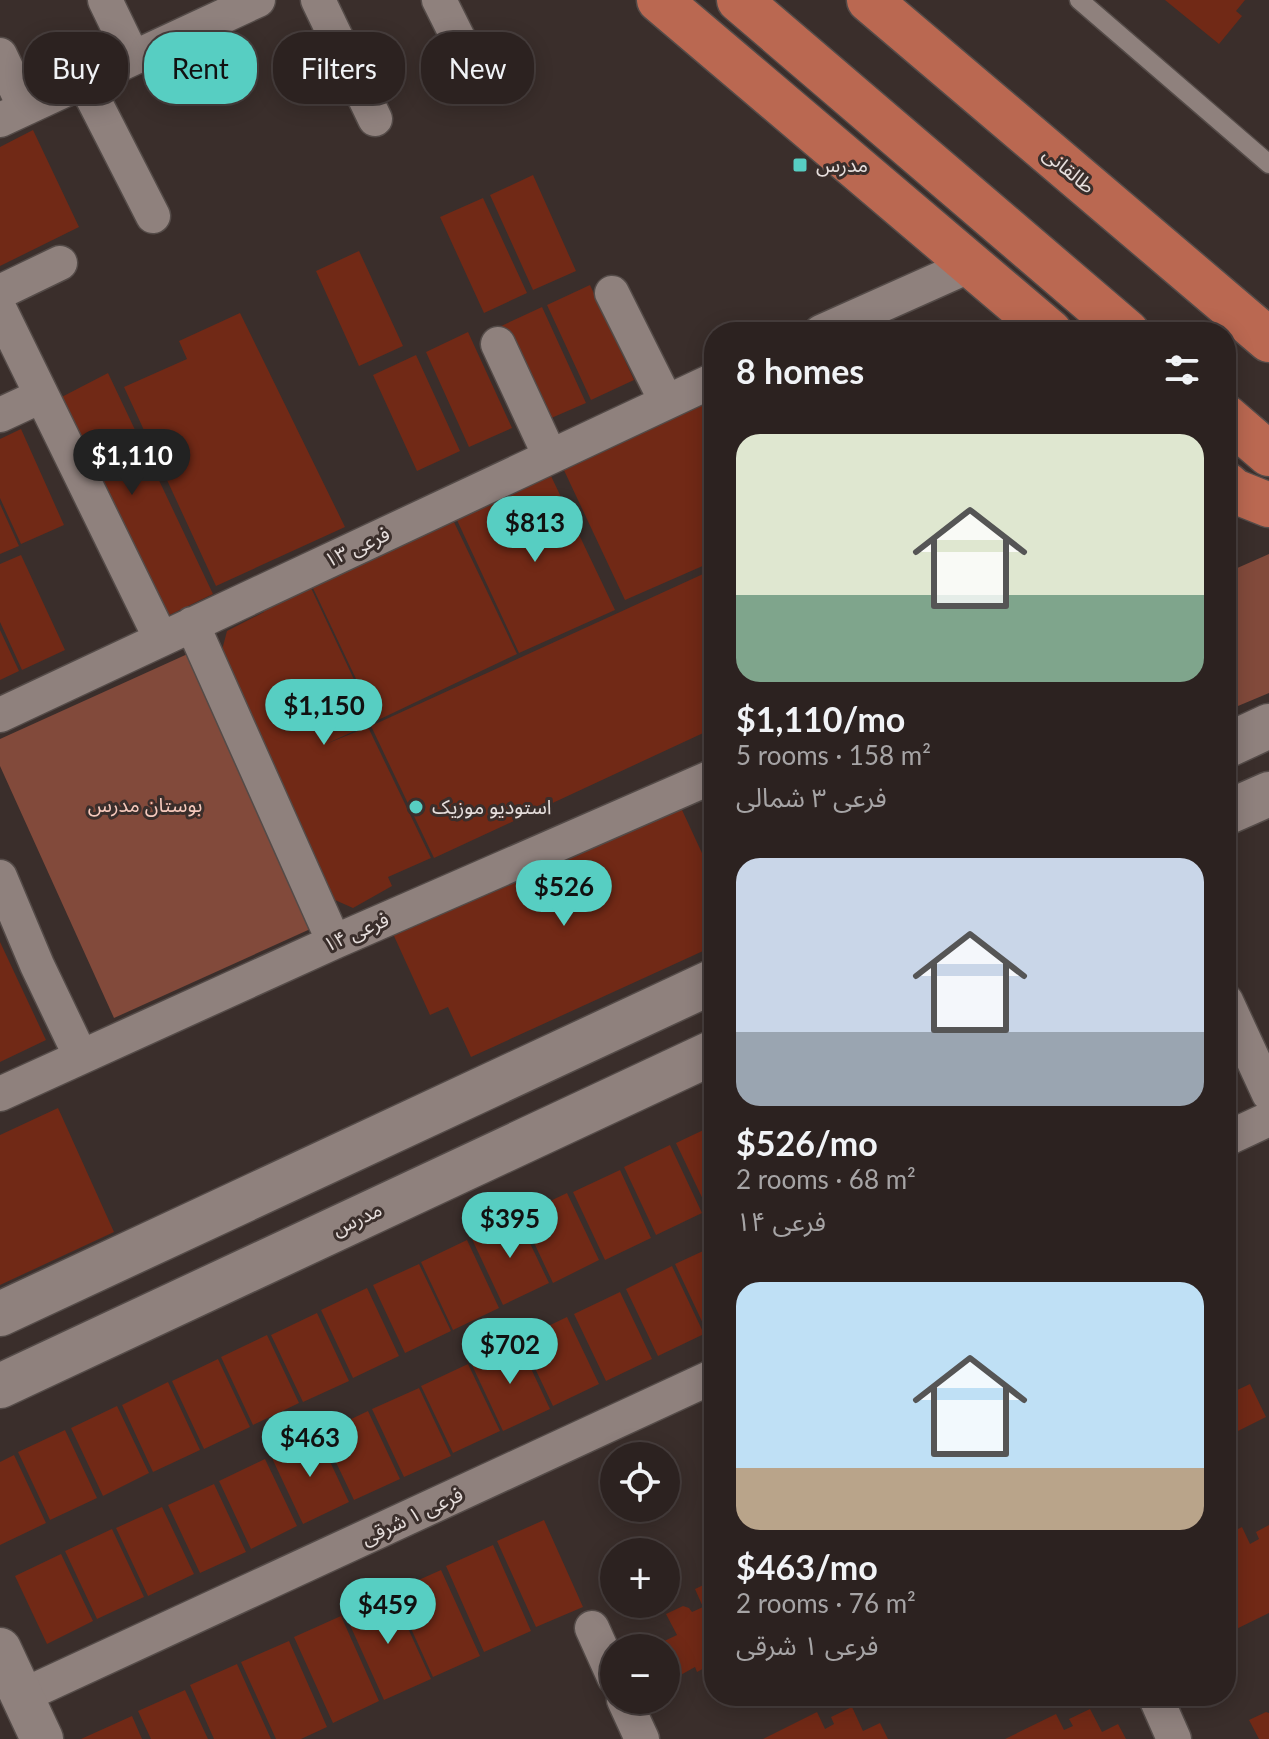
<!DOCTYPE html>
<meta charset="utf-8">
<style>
:root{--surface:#2c2220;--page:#342a29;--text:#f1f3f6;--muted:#a6a4a5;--line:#483f3e;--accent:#57cec2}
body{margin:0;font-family:Lato,"Noto Sans Arabic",sans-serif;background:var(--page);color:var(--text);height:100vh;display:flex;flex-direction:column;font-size:30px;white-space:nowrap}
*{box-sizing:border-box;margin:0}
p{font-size:26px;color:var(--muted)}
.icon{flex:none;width:44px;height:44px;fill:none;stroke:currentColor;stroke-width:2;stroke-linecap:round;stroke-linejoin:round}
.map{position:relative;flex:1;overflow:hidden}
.drawer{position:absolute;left:704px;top:322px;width:532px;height:1384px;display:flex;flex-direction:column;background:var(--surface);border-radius:32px;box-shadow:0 4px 20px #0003,0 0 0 2px var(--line)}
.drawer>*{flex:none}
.guide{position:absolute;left:24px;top:32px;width:560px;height:72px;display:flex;gap:16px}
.fabs{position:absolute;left:600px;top:1442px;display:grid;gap:16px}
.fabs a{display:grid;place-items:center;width:80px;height:80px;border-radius:50%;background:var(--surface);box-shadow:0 4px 20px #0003,0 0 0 2px var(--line);font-size:40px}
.price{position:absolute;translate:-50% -68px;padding:0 18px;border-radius:28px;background:var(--accent);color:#111;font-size:26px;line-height:52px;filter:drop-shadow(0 2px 4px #0008)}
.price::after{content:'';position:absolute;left:50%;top:48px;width:24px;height:18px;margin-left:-12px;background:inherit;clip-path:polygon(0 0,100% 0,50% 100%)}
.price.current{background:#222;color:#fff}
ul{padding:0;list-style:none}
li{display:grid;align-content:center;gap:16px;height:424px;padding:0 32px}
li span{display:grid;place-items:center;height:248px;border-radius:24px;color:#555}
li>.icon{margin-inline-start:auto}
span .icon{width:144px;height:144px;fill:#fffc;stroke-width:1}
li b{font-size:34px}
h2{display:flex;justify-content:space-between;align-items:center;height:96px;padding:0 32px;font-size:34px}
.chip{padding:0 28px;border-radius:32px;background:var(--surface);box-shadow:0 4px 20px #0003,0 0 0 2px var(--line);font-size:28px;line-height:72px}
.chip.current{background:var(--accent);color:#111}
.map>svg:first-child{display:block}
.green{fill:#824a3b}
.building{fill:#712916}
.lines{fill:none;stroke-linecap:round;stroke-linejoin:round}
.service-casing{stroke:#544b48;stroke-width:21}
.minor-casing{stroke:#544b48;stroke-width:37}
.tertiary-casing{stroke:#544b48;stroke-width:45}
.secondary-casing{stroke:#544b48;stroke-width:47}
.primary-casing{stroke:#544b48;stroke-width:47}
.service{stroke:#8f817d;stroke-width:18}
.minor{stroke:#8f817d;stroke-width:34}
.tertiary{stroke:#8f817d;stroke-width:42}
.secondary{stroke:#8f817d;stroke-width:44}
.primary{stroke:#ba6851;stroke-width:44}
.poi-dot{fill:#57cec2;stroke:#3a2e2b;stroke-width:3}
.labels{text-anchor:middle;stroke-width:6;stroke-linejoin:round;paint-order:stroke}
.poi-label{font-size:20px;fill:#e6dedc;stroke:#3a2e2b;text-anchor:start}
.street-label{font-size:20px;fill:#e6dedc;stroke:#3a2e2b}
.park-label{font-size:20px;fill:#f6c9bc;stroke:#3a2e2b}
</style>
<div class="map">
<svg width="1269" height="1739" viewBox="0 0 1269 1739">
<rect width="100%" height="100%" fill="#3a2e2b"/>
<!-- green -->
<path class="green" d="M1269 554V693L1226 711V573Z
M203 647 328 921 114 1018 0 766V739Z"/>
<!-- building -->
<path class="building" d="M1165 0H1245L1236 11 1242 16 1219 44Z
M33 130 79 227 0 266V147Z
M533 175 576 271 533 290 490 195Z
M483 198 527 293 484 313 440 217Z
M359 251 403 346 359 366 316 271Z
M590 285 634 380 591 400 547 305Z
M542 307 586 403 542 422 499 327Z
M240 313 345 527 216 586 124 387 187 359 179 341Z
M468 332 512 428 469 447 426 352Z
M416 355 460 451 417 471 373 375Z
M108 373 213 594 157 621 52 402Z
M714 398V561L625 600 562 466Z
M21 429 64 525 21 544 0 498V439Z
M551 476 615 610 519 653 456 518 503 497 526 544 504 496Z
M0 504 19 546 0 554Z
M453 520 517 654 376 721 312 586Z
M21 555 65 650 22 670 0 622V564Z
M714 569V728L434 858 371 726Z
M311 588 374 722 326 744 368 727 431 858 388 877 392 886 353 908 335 900 222 650 227 631 264 612 263 609Z
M0 630 19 671 0 680Z
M676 797 714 879V946L471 1057 448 1007 430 1015 389 925Z
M0 942 46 1040 0 1062Z
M58 1108 114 1232 0 1285V1135Z
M714 1125V1208L708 1210 676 1143Z
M670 1145 702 1213 656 1235 624 1167Z
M620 1170 651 1238 605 1260 573 1192Z
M567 1193 599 1260 553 1283 521 1215Z
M517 1216 549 1283 503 1305 471 1237Z
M467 1240 499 1308 453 1330 421 1262Z
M714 1246V1329L707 1332 675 1264Z
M419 1264 451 1331 405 1353 373 1285Z
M672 1266 704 1334 658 1356 626 1289Z
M367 1288 399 1356 353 1378 321 1310Z
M620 1292 652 1359 606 1381 574 1314Z
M317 1313 349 1381 303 1402 271 1335Z
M567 1317 599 1384 553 1406 521 1339Z
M267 1335 299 1403 253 1425 221 1357Z
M518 1341 550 1409 503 1431 471 1363Z
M218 1359 250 1427 204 1449 172 1381Z
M468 1364 500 1431 453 1453 421 1386Z
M1226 1377 1233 1392 1250 1384 1266 1417 1226 1437 1233 1451 1226 1454Z
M168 1382 200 1450 153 1472 122 1405Z
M419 1388 451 1456 404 1477 372 1409Z
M117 1406 149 1473 103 1496 71 1428Z
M368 1411 400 1479 354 1500 322 1433Z
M65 1430 97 1498 50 1520 18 1452Z
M317 1434 349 1502 303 1524 271 1456Z
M14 1455 46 1523 0 1545V1462Z
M265 1459 297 1526 251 1549 219 1481Z
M214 1484 246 1552 200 1573 168 1505Z
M162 1507 194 1574 148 1596 116 1528Z
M544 1520 583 1607 536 1627 497 1541Z
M1269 1525V1613L1226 1634V1535L1242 1527 1250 1544 1259 1539 1256 1532Z
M112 1529 144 1597 97 1619 65 1551Z
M493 1545 531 1631 484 1652 446 1566Z
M61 1554 93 1621 47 1644 15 1576Z
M441 1570 480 1656 433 1677 394 1591Z
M714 1580V1663L697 1672 695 1667 677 1677 666 1655V1648H663L660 1643 677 1635 666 1614 683 1606 689 1608 692 1612 703 1607 695 1589Z
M392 1593 431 1679 384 1700 345 1614Z
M341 1616 379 1701 333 1723 294 1637Z
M289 1641 327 1727 301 1739H276L241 1662Z
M237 1664 271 1739H214L190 1685Z
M185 1690 208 1739H151L138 1711Z
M852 1707 863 1731 880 1723 888 1739H763L817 1712 825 1729 834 1724 831 1717Z
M1090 1709 1102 1732 1118 1724 1126 1739H1005L1056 1714 1064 1730 1073 1726 1069 1719Z
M1266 1712 1269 1713V1739H1259L1249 1720Z
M132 1716 142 1739H81Z"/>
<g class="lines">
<defs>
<path id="service" d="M1079 0 1269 164"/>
<path id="minor" d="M105 0 133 58
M318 0 375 119
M439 0 472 66
M0 55 25 108
M84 81 153 216
M0 120 258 0
M0 292 60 263
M612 293 666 401
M0 310 161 639
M821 332 971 265
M498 344 550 456
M0 415 41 396
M192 624 334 942
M0 715 714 380
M0 877 37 965 81 1057
M1226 1001 1269 1094
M0 1094 334 942 714 776
M1226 1139 1269 1119
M592 1628 614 1677
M22 1696 714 1376
M1155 1696 1174 1739
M624 1700 642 1739"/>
<path id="tertiary" d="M0 1649 42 1739"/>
<path id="secondary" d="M1226 746 1269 726
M1226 813 1269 794
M0 1314 714 981
M0 1386 714 1052"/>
<path id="primary" d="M659 0 1050 332
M739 0 1127 332
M869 0 1269 340
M1226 417 1269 454
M1226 484 1234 491 1269 505"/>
</defs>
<!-- service casing -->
<use href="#service" class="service-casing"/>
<!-- minor casing -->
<use href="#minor" class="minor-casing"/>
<!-- tertiary casing -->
<use href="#tertiary" class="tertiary-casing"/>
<!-- secondary casing -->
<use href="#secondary" class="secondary-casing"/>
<!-- primary casing -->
<use href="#primary" class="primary-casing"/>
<!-- service -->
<use href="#service" class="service"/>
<!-- minor -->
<use href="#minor" class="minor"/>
<!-- tertiary -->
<use href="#tertiary" class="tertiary"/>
<!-- secondary -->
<use href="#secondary" class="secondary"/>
<!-- primary -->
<use href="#primary" class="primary"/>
</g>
<!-- markers -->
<g class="poi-dot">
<rect x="792" y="157" width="16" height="16" rx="4"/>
<circle cx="416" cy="807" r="8"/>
</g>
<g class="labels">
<!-- poi labels -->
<g class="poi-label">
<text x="816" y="172">مدرس</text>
<text x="432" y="814">استودیو موزیک</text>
</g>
<!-- street labels -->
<g class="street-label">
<text transform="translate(1069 170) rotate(40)" y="7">طالقانی</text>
<text transform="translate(357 547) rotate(-25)" y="7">فرعی ۱۳</text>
<text transform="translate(356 932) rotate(-24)" y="7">فرعی ۱۴</text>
<text transform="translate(357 1219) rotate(-25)" y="7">مدرس</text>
<text transform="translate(412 1516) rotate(-25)" y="7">فرعی ۱ شرقی</text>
</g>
<!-- park labels -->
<g class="park-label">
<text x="145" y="812">بوستان مدرس</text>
</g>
</g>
</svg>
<div class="fabs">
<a><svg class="icon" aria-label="locate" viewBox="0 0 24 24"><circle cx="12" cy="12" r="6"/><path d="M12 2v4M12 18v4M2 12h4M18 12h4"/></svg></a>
<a>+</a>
<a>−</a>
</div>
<b class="price current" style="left:132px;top:497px">$1,110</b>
<b class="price" style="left:535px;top:564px">$813</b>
<b class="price" style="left:324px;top:747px">$1,150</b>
<b class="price" style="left:564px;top:928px">$526</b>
<b class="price" style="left:510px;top:1260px">$395</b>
<b class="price" style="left:510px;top:1386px">$702</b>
<b class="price" style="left:310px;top:1479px">$463</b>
<b class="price" style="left:388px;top:1646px">$459</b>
<div class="guide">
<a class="chip">Buy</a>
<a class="chip current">Rent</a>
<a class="chip">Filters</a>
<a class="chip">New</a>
</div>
<section class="drawer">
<h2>8 homes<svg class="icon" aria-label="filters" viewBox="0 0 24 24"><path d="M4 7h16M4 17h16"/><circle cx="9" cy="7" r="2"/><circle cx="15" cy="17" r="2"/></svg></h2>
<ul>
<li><span style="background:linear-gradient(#dfe7d0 65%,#7fa58c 0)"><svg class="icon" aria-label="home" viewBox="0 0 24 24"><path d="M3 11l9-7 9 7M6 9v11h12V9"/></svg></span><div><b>$1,110/mo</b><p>5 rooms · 158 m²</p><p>فرعی ۳ شمالی</p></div></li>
<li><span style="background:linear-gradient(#c9d6e8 70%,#9aa5b1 0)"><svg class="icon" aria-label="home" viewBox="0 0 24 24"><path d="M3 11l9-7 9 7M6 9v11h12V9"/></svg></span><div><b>$526/mo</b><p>2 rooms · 68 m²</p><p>فرعی ۱۴</p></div></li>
<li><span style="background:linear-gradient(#bfe0f5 75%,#b9a48a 0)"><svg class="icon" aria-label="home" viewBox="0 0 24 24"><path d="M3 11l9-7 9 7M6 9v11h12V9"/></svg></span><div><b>$463/mo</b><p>2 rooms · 76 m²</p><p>فرعی ۱ شرقی</p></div></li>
</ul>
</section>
</div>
